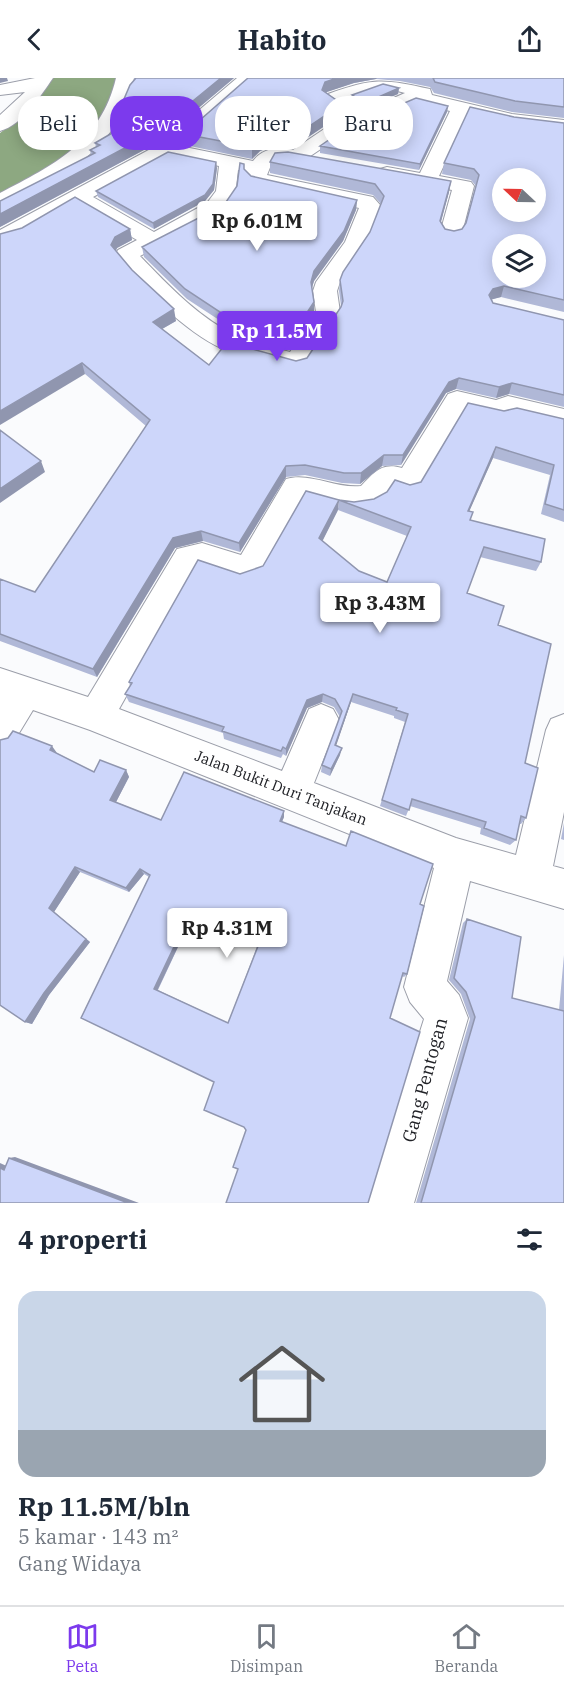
<!DOCTYPE html>
<html lang="id">
<meta charset="utf-8">
<style>
:root{--surface:#fff;--page:#f6f6f7;--text:#1f2937;--muted:#747a83;--line:#e0e1e3;--accent:#7c3aed}
body{margin:0;font-family:"IBM Plex Serif",serif;background:var(--page);color:var(--text);height:100vh;display:flex;flex-direction:column;font-size:22px;white-space:nowrap}
*{box-sizing:border-box;margin:0}
p{font-size:20px;color:var(--muted)}
.icon{flex:none;width:33px;height:33px;fill:none;stroke:currentColor;stroke-width:2;stroke-linecap:round;stroke-linejoin:round}
.map{position:relative;height:1125px;overflow:hidden}
.drawer{display:flex;flex-direction:column;background:var(--surface);flex:1}
.drawer>*{flex:none}
.banner{position:absolute;left:18px;top:18px;width:528px;height:54px;display:flex;gap:12px}
.needle{width:39px;rotate:292deg}
.fabs{position:absolute;left:492px;top:90px;display:grid;gap:12px}
.fabs a{display:grid;place-items:center;width:54px;height:54px;border-radius:50%;background:var(--surface);box-shadow:0 3px 15px #0003;font-size:30px}
.price{position:absolute;translate:-50% -51px;padding:0 14px;border-radius:6px;background:#fff;color:#222;font-size:20px;line-height:39px;filter:drop-shadow(0 2px 3px #0008)}
.price::after{content:'';position:absolute;left:50%;top:36px;width:18px;height:14px;margin-left:-9px;background:inherit;clip-path:polygon(0 0,100% 0,50% 100%)}
.price.active{background:var(--accent);color:#fff}
ul{padding:0;list-style:none}
li{display:grid;align-content:center;gap:12px;height:318px;padding:0 18px}
li+li{border-top:2px solid var(--line)}
li span{display:grid;place-items:center;height:186px;border-radius:18px;color:#555}
li>.icon{margin-inline-start:auto}
span .icon{width:108px;height:108px;fill:#fffc;stroke-width:1}
li b{font-size:26px}
h2{display:flex;justify-content:space-between;align-items:center;height:72px;padding:0 18px;font-size:26px}
.tag{padding:0 21px;border-radius:24px;background:var(--surface);box-shadow:0 3px 15px #0003;font-size:21px;line-height:54px}
.tag.active{background:var(--accent);color:#fff}
header{display:flex;justify-content:space-between;align-items:center;height:78px;padding:0 18px;background:var(--surface);font-size:27px;font-weight:700}
.dock{display:flex;justify-content:space-around;align-items:center;height:84px;border-top:2px solid var(--line);background:var(--surface);font-size:16px;color:var(--muted)}
.dock a{display:grid;justify-items:center;gap:3px}
.dock .active{color:var(--accent)}
.map>svg:first-child{display:block}
.water{fill:#8da881}
.lines{fill:none;stroke-linecap:round;stroke-linejoin:round}
.minor-casing{stroke:#9b9ea9;stroke-width:2}
.minor{fill:#fff;fill-rule:evenodd}
.wall{fill:#b0b8d7;fill-rule:evenodd}
.shaded-wall{fill:#9096af}
.building{fill:#cdd6fa;stroke:#9096af;stroke-width:1.5;fill-rule:evenodd}
.labels{text-anchor:middle;stroke-width:6;stroke-linejoin:round;paint-order:stroke}
.street-label{font-size:15px;fill:#212227;stroke:#fff}
.near-street-label{font-size:18px;fill:#212227;stroke:#fff}
</style>
<header><svg class="icon" aria-label="back" viewBox="0 0 24 24"><path d="M15 5l-7 7 7 7"/></svg>Habito<svg class="icon" aria-label="share" viewBox="0 0 24 24"><path d="M12 15V3M7 8l5-5 5 5M5 13v7h14v-7"/></svg></header>
<div class="map">
<svg width="564" height="1125" viewBox="0 0 564 1125">
<rect width="100%" height="100%" fill="#fafbfd"/>
<!-- water -->
<path class="water" d="M52 0H118L99 49 60 87 0 115V55L25 36Z"/>
<g class="lines">
<defs>
<path id="minor" d="M35 0H53C41 17 23 47 0 53V37L25 14 0 17V7Z
M116 0H134C122 56 86 85 38 111 26 118 13 126 0 129V115C54 87 101 64 116 0Z
M237 0H258L180 68 253 83C263 70 277 69 293 72L345 37 323 21 325 17C372 0 381 0 430 11L432 17 512 36 564 42V54L512 48 467 37 439 98 471 104 474 108 462 155 459 160 451 162 443 160 440 155 452 112 387 101 380 99 377 95 380 91 387 89 420 95 450 33 415 24 372 43 361 44 303 83 296 85 277 82 271 87 267 97 373 119 381 128 367 164 340 204 337 213 340 234 338 239 305 290 296 292C271 286 245 280 221 270 189 256 135 206 115 177L118 172 137 162 78 128 24 159 0 166V152L158 67ZM382 9 405 15 364 33 347 22ZM168 78 219 88 216 113 207 125 154 154 93 119ZM238 92 247 94 246 99 252 106 359 130 345 164 316 204 313 213 316 234 314 238 290 274C272 269 254 265 237 258 199 240 169 208 140 178L223 135 235 118Z
M457 313 496 322 508 318 564 331V351L513 338 501 342 464 333 418 412 408 415 392 410C389 415 386 422 380 425 358 439 327 427 304 421L263 495 242 503 202 489 198 490 119 631 282 693 309 631 321 626 333 631 339 642 314 705 456 760 516 777 546 652 551 641 564 636V734L553 788 564 791V831L470 803 447 903 459 917 468 940 414 1125H366L424 941 410 924 404 909 434 790 90 652 33 632 13 665 0 669V590L88 619 177 471 202 465 241 477 286 401C310 394 336 411 361 408 374 395 381 384 402 390L448 316Z"/>
</defs>
<!-- minor casing -->
<use href="#minor" class="minor-casing"/>
<!-- minor -->
<use href="#minor" class="minor"/>
</g>
<!-- wall -->
<path class="wall" d="M134 0H234L157 65 0 149V123L91 77 90 72 96 69 95 65 119 51H118L116 40 125 31 124 21 134 2Z
M248 0H564V40L512 34 434 15 430 9 400 3 376 1 354 5 326 14 342 26 341 37 292 70 270 69 260 73 252 81 185 67 184 56Z
M399 10 398 16 364 30 352 23V17Z
M448 28 447 34 419 92 320 75V68Z
M514 39 564 45V234L501 219 492 221 493 225 564 242V329L509 316 496 320 456 311 446 315 401 387 382 388 360 406 342 405 305 397 286 399 240 474 203 463 175 470 97 599 0 563V501L35 514 146 348 85 296 0 156 130 151 132 162 117 170 116 173 176 243 162 251 209 287 296 283 307 280 341 228 339 213 340 202 370 154 381 126 373 117 270 95V84L449 114 441 144 445 151 454 153 462 151 466 145 476 108 471 102 442 96 444 85Z
M217 90 214 112 205 123 154 151 98 119 96 113Z
M244 91 251 98 357 122 356 132 343 163 314 203 312 209 314 234 289 271 242 257 187 221 144 179 142 169 224 127 237 108Z
M504 333 564 341V444L541 436 550 397 493 380 469 433 470 442 541 484 536 493 480 479 467 515 498 547 525 685 526 740 521 746H519L516 762 510 767 480 756 481 750 410 728 406 738 380 728 405 644 394 640V638L351 624 336 667 340 677 330 698 321 694 322 687 340 639 334 629 322 624 307 630 286 678 283 676 281 680 224 661 223 655 129 624 125 616 130 608 129 604 240 496 263 488 338 432 322 463 359 493 387 504 407 458 338 432 339 422 354 424 374 421 410 407 421 404Z
M57 675 94 694 126 692 129 699 116 724 161 742 284 739 282 744 420 826 407 896 404 899 402 898 238 1091 246 1052 214 1004 81 940 149 799 144 796 129 814 80 794 54 834 90 864 49 917 32 946 25 944ZM193 837 258 866 228 945 158 912Z
M564 745V762L561 761Z
M467 841 512 920 559 932 564 877V1125H416L470 941 461 916 449 902 463 845Z"/>
<!-- shaded-wall -->
<path class="shaded-wall" d="M0 0H7L8 3 0 5Z
M221 0H234L157 65 0 149V136Z
M337 0H377L376 1 354 5 324 15 322 12 325 4Z
M399 10 398 16 364 30 365 25Z
M342 26 341 37 292 70 293 59Z
M448 28 447 34 419 92 420 86Z
M270 58V69L260 73 252 81V69L260 62Z
M216 84 217 90 214 112 205 123 154 151 153 145Z
M451 103 449 114 438 154 440 143Z
M357 122 356 132 343 163 314 203 311 213V204L314 193Z
M130 151 132 162 117 170 113 178 111 167 115 159Z
M504 208 501 219 490 222 489 217 493 211Z
M314 224V234L289 271V262Z
M174 231 176 243 155 255 153 244Z
M82 285 85 296 0 347V333Z
M459 300 456 311 446 315 401 387 403 377 449 304Z
M512 305 509 316 496 320 499 309Z
M496 369 493 380 465 443 468 433Z
M384 377 382 388 360 406 361 395Z
M41 383 45 394 0 425V411Z
M286 388V399L240 474 239 465Z
M339 422 338 432 319 470V460Z
M201 453 203 463 175 470 97 599 93 591 173 460Z
M323 616 322 624 307 630 286 678V671L307 622Z
M353 616 351 624 334 674 335 667Z
M52 668 57 675 50 672Z
M342 670 340 677 330 698 331 691Z
M126 692 129 699 114 728 110 722Z
M284 733V739L280 748V743Z
M75 789 80 794 54 834 90 864 49 917 32 946 25 944 49 830Z
M140 791 144 796 129 814 126 810Z
M191 833 193 837 157 913 154 911Z
M15 1079 139 1125H128L9 1080Z
M0 1085 11 1090 4 1092 0 1090Z"/>
<!-- building -->
<path class="building" d="M136 0H221L155 54 0 136V123L95 75 90 72 100 67 95 65 133 43 116 40 133 24 124 21 130 7Z
M248 0H337L325 4 322 12 342 26 293 59 270 58 260 62 252 69 184 56Z
M433 0H564V29L515 23 435 4Z
M383 6 399 10 365 25 352 17Z
M416 20 448 28 420 86 320 68 362 39 374 38Z
M470 29 514 39 564 45V222L504 208 493 211 489 217 493 225 564 242V317L512 305 499 309 459 300 449 304 403 377H384L361 395H344L305 387 286 388 239 465 201 453 173 460 93 591 0 556V501L35 514 150 342 82 285 0 333V156L22 150 75 119 130 151 115 159 111 167 132 192 174 231 153 244 209 287 227 264 296 283 307 280 341 229 343 223 340 202 343 194 370 154 384 118 375 106 270 84 275 75 288 74 451 103 440 143 445 151 454 153 462 151 466 145 479 97 474 91 444 85ZM502 100H536V134H502ZM502 166H536V200H502Z
M168 74 216 84 213 106 205 117 153 145 96 113Z
M240 85 244 86V91L251 98 357 122 344 153 314 193 311 204 314 224 289 262 241 248 185 211 142 169 224 127 237 108Z
M468 325 504 333 517 330 564 341V432L545 426 554 387 496 369 468 433 473 434 470 442 545 461 541 484 484 469 467 515 504 528 498 547 551 566 525 685 538 690 526 740 521 738 516 762 484 750 486 744 412 721 409 732 382 722 408 636 396 632 397 630 353 616 335 667 342 670 331 691 322 687 342 633 335 621 323 616 307 622 286 671 283 669 281 673 222 653 224 649 125 616 132 605 129 604 198 482 240 496 263 488 306 413 339 422 319 460 359 493 387 504 411 449 339 422 354 424 374 421 387 414 395 402 410 407 421 404Z
M0 352 41 383 0 411Z
M13 653 52 668 50 672 94 694 100 682 126 692 110 722 161 742 184 694 284 733 280 743 346 768 351 753 433 786 420 826 424 828 407 896 403 895 390 940 420 954 368 1125H226L238 1091 233 1089 246 1052 244 1049 204 1032 214 1004 81 940 150 797 140 791 126 810 75 789 49 830 86 861 44 915 25 944 0 927V662L8 660ZM191 833 260 863 228 945 154 911Z
M467 841 521 859 512 920 564 933V1125H421L475 939 466 914 454 900Z
M9 1080 128 1125H0V1090L4 1092Z"/>
<g class="labels">
<!-- street labels -->
<g class="street-label">
<text transform="translate(281 710) rotate(21)" y="5">Jalan Bukit Duri Tanjakan</text>
</g>
<!-- near-street labels -->
<g class="near-street-label">
<text transform="translate(425 1002) rotate(-75)" y="6">Gang Pentogan</text>
</g>
</g>
</svg>
<div class="fabs">
<a><svg class="needle" viewBox="-14 -14 28 28"><path d="M0-13l5 13h-10z" fill="#e53935"/><path d="M0 13l5-13h-10z" fill="#747a83"/></svg></a>
<a><svg class="icon" aria-label="layers" viewBox="0 0 24 24"><path d="M12 4l9 5-9 5-9-5zM3 14l9 5 9-5"/></svg></a>
</div>
<b class="price" style="left:257px;top:174px">Rp 6.01M</b>
<b class="price active" style="left:277px;top:284px">Rp 11.5M</b>
<b class="price" style="left:380px;top:556px">Rp 3.43M</b>
<b class="price" style="left:227px;top:881px">Rp 4.31M</b>
<div class="banner">
<a class="tag">Beli</a>
<a class="tag active">Sewa</a>
<a class="tag">Filter</a>
<a class="tag">Baru</a>
</div>
</div>
<section class="drawer">
<h2>4 properti<svg class="icon" aria-label="filters" viewBox="0 0 24 24"><path d="M4 7h16M4 17h16"/><circle cx="9" cy="7" r="2"/><circle cx="15" cy="17" r="2"/></svg></h2>
<ul>
<li><span style="background:linear-gradient(#c9d6e8 75%,#9aa5b1 0)"><svg class="icon" aria-label="home" viewBox="0 0 24 24"><path d="M3 11l9-7 9 7M6 9v11h12V9"/></svg></span><div><b>Rp 11.5M/bln</b><p>5 kamar · 143 m²</p><p>Gang Widaya</p></div></li>
</ul>
</section>
<nav class="dock">
<a class="active"><svg class="icon" aria-label="map" viewBox="0 0 24 24"><path d="M3 6l6-2 6 2 6-2v14l-6 2-6-2-6 2zM9 4v14M15 6v14"/></svg>Peta</a>
<a><svg class="icon" aria-label="saved" viewBox="0 0 24 24"><path d="M7 4h10v16l-5-4-5 4z"/></svg>Disimpan</a>
<a><svg class="icon" aria-label="home" viewBox="0 0 24 24"><path d="M3 11l9-7 9 7M6 9v11h12V9"/></svg>Beranda</a>
</nav>
